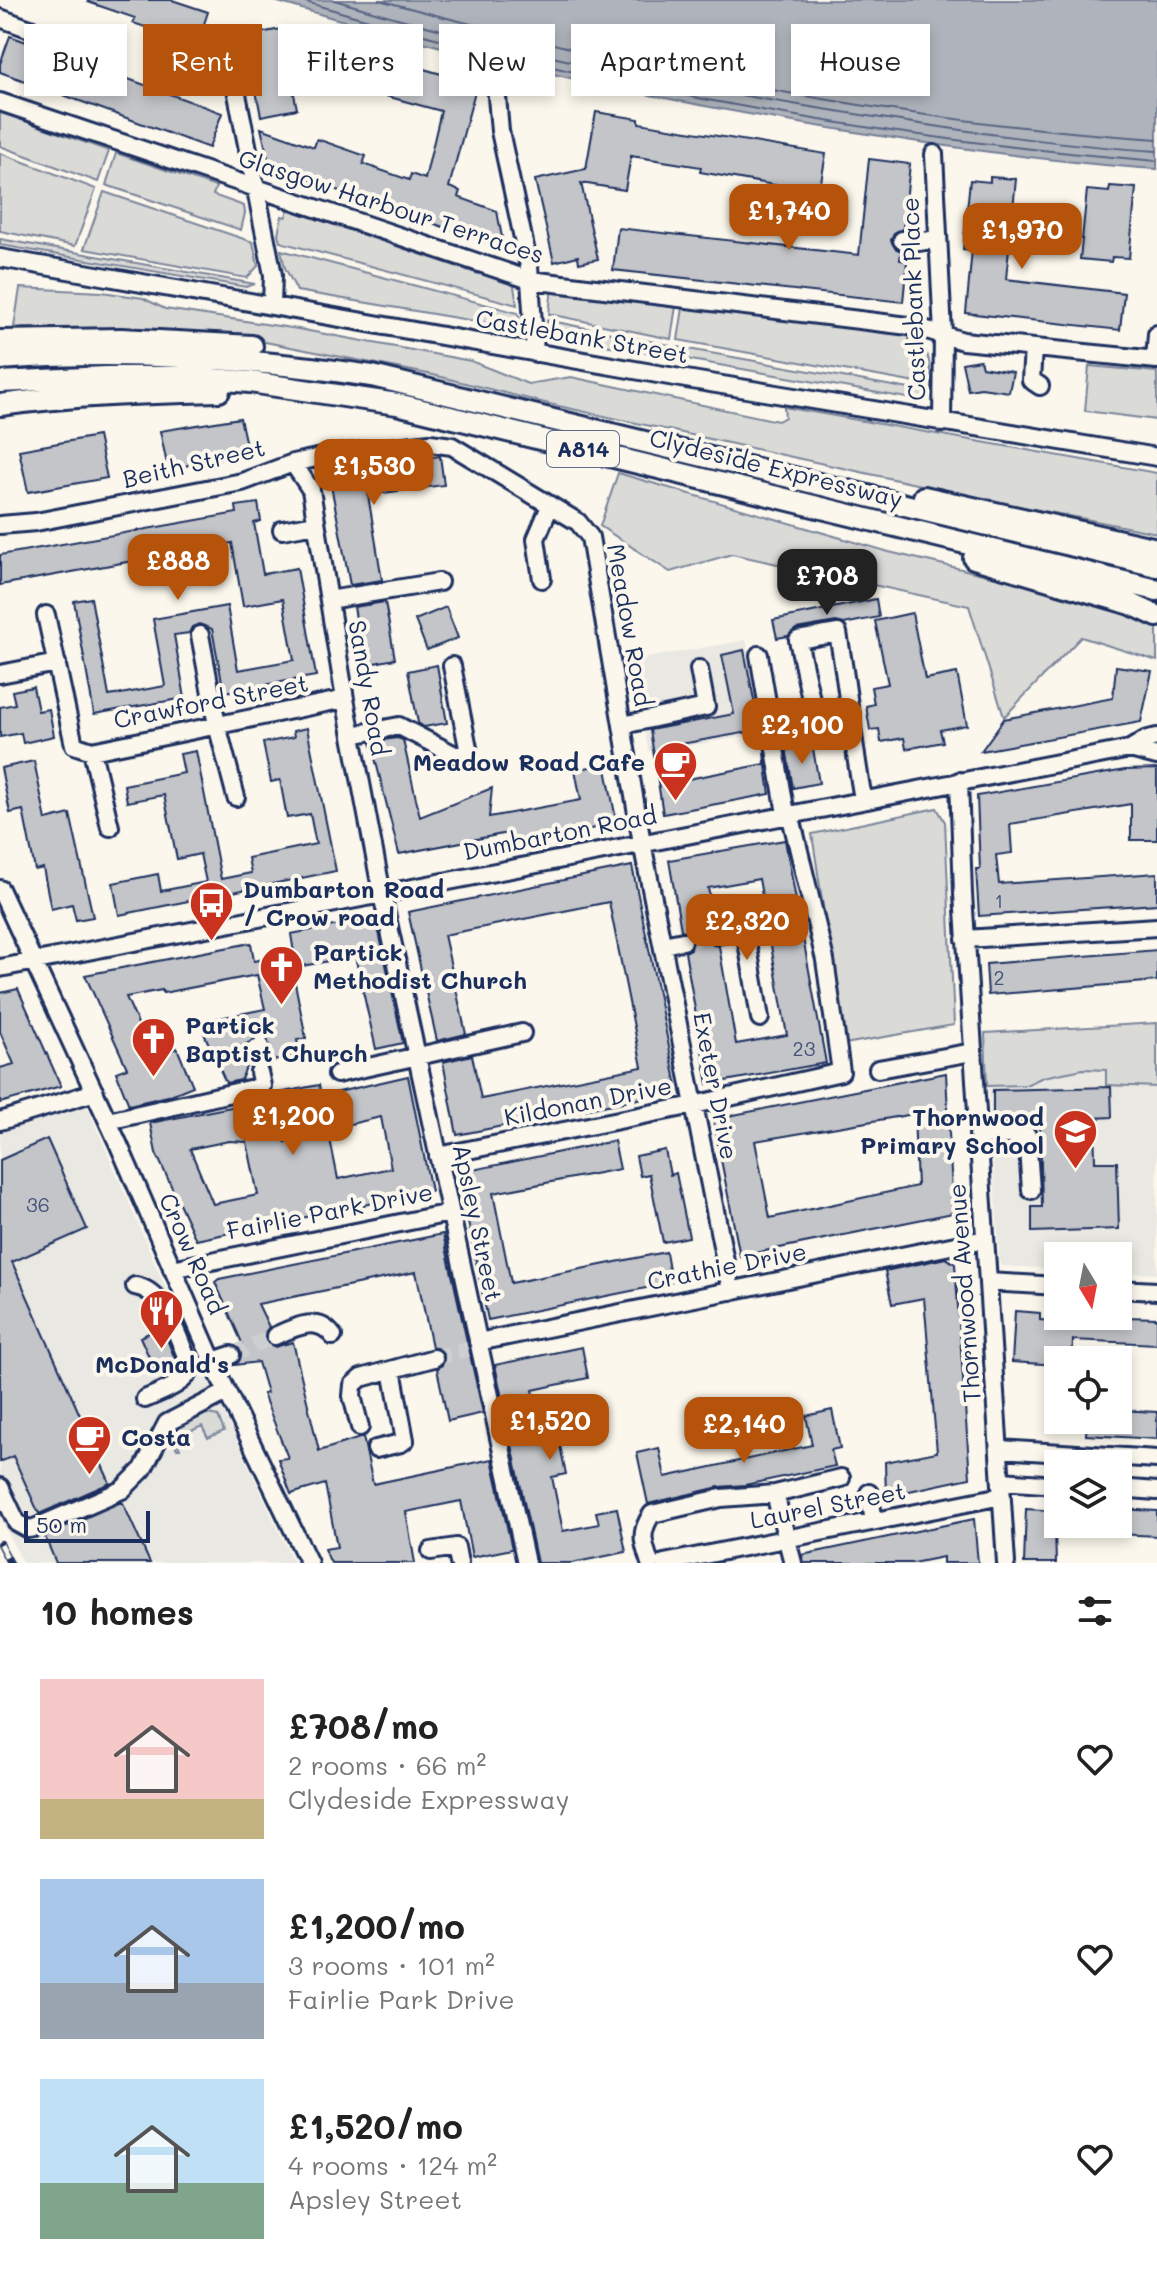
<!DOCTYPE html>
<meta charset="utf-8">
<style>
:root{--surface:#fff;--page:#f6f6f6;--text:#222;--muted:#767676;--accent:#b45309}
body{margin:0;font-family:Mali,sans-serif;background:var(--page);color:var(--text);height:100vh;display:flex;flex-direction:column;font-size:30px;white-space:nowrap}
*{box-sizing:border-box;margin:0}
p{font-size:26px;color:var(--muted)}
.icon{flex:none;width:44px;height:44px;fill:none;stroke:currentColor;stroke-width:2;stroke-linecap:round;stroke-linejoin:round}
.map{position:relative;height:1563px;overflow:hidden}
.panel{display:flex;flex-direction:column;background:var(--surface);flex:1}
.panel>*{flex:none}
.hud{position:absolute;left:24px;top:24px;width:1110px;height:72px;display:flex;gap:16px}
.needle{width:52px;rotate:170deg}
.buttons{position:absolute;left:1044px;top:1242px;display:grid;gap:16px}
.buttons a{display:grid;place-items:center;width:88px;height:88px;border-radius:0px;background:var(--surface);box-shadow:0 4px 12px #0003;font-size:40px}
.scale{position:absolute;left:24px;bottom:20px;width:126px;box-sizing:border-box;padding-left:8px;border:4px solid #1b2f5e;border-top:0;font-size:22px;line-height:28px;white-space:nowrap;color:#1b2f5e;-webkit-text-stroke:6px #fbf7ec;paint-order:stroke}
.price{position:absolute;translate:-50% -68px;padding:0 18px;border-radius:16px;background:var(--accent);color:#fff;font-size:26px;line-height:52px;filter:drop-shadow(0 2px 4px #0008)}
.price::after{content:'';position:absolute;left:50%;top:48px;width:24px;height:18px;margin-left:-12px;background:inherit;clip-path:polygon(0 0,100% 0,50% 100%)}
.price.on{background:#222;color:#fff}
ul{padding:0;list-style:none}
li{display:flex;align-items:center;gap:24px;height:200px;padding:0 40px}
li span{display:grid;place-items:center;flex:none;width:224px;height:160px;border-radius:0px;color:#555}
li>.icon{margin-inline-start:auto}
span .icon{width:96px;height:96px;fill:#fffc;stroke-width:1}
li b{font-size:34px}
h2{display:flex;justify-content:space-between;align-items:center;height:96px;padding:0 40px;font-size:34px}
.chip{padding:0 28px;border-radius:0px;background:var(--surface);box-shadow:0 4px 12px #0003;font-size:28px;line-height:72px}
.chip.on{background:var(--accent);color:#fff}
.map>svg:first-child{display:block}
.built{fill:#eae8e2}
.green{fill:#dadad7;stroke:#7a849a;stroke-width:2}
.water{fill:#afb3bb;stroke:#747e96;stroke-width:2}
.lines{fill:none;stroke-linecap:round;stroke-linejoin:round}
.shore{stroke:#566483;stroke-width:2}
.building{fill:#c3c5c9;stroke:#1b2f5e;stroke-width:2;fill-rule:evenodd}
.minor-tunnel{stroke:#cecfd0;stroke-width:16;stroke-dasharray:16 8;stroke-linecap:butt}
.minor-casing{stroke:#1b2f5e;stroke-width:22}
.major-casing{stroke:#1b2f5e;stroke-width:26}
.minor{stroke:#fbf7ec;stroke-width:16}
.major{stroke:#fbf7ec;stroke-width:20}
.rail-casing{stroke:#1b2f5e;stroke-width:8}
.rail{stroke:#fbf7ec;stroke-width:5;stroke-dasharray:15;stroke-linecap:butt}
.labels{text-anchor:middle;stroke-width:8;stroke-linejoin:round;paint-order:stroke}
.number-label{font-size:20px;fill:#455479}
.shield{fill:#fbf7ec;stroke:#5e6b89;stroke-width:2}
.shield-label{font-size:22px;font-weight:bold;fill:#1b2f5e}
.street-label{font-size:24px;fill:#1b2f5e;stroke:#fbf7ec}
.poi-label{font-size:24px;font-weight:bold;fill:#1b2f5e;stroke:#fbf7ec;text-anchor:start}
</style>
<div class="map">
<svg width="1157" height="1563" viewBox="0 0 1157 1563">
<rect width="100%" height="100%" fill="#fbf7ec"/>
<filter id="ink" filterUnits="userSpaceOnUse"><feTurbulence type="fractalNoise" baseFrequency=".0125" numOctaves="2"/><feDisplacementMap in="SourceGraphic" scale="16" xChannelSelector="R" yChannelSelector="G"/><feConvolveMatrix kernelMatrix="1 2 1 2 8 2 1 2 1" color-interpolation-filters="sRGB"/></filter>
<g filter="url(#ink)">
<!-- built -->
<path class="built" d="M746 640 762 734 649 752 630 661Z
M1157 1023V1274L1118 1272V1256H1058V1269L1000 1266 985 1033Z
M84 1106 88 1108 164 1284 294 1563H23L0 1518V1132Z"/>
<!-- green -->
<path class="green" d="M0 112 109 151 98 182 0 146Z
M0 153 96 189 75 246 0 231Z
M116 153 216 187 213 195 244 206 245 213 241 230 106 185Z
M104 192 253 242 258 266 247 278 84 249Z
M288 209 478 274 484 271 513 280 517 305 280 242 278 234 282 216 286 217Z
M0 239 255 284 246 287 0 245Z
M281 250 518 313 522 329 297 291 285 268Z
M552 287 557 293 676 306 671 339 549 314Z
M20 288 102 292 143 298 165 309 298 329 471 361 528 384 571 377 778 421 785 417 784 407 1157 473V533L1003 503 549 404 433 375 255 340 14 327Z
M683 308 909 332V342C931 346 929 360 931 380L910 382 678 340Z
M547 320 669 345 666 356 549 335Z
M677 347 926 392 925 396 918 400 674 357Z
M1089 366 1157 372V420L1085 411Z
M618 473 889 552 1157 615V661L1081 637 1004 717 969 606 732 554 670 572 600 526Z
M937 808 945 822 954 1025 844 1044 812 834Z
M1157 1023V1087L1106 1085V1070L1083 1069 1043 1077 1026 1085 987 1086 985 1033Z
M202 1413 218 1416 224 1431 208 1438 202 1426 175 1438 180 1449H177C166 1427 184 1420 202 1413Z"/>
<!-- water -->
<path class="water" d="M271 0H1157V169C1062 163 968 150 874 135 670 104 469 59 271 0Z"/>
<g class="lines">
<!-- shore -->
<path class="shore" d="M299 0C578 83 867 138 1157 161
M334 0C508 52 688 89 868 116 964 131 1060 145 1157 151
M379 0C630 68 897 122 1157 139"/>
</g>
<!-- building -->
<path class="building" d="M88 0H172L208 12 198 42 202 43 197 58 159 45 163 33 133 23 135 18 88 2Z
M281 29 297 109 261 116 245 36Z
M10 36 222 113 209 148 0 72V64Z
M324 41 477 84 449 187 460 191 458 197 497 211 504 248 270 167 261 128 314 147 317 139 366 156 363 164 409 180 411 174 425 179 441 111 316 77Z
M596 112 639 119V123L826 154 819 193 700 172 701 167 631 156 625 190 581 183 598 259 579 263 578 256 554 262 535 180 586 169Z
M869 159 910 164 903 229 894 233 891 240 895 248 901 251 900 260 907 261 903 302 613 270 618 228 859 255Z
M990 177 1016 179 1006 279 1124 293 1120 330 966 313 972 250 963 249 970 180 990 182Z
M1110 186 1136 188 1129 258 1112 257 1111 262 1080 259 1087 190 1109 192Z
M980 360 982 367 1013 372 1009 392 981 388 968 390 962 363Z
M240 418 248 454 168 469 160 431Z
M98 436 107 478 28 492 19 450Z
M440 456 444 485 368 495 382 580 350 585 330 480 340 469Z
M258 503 261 521 254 523 263 574 297 568 316 676 224 692 212 629 199 624 192 627 189 633 174 635 185 698 94 714 74 601 91 598 109 696 165 686 153 619 227 606 238 670 294 660 283 599 243 606 232 543 0 585V555L237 513 236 506Z
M876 599 879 617 844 624 836 622 796 629 788 636 777 638 773 620Z
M385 602 395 659 364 665 354 607Z
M446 607 458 638 427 650 415 620Z
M912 613 925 679 957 673 967 725 940 730 943 742 906 749 904 738 881 742 879 729 870 730 866 706 874 704 871 687 888 684 875 621Z
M744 650 760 730 681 744 688 779 765 764 764 752 770 794 663 814 650 730 734 714 722 655Z
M437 665 447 723 424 727 418 723 408 671Z
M1116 666 1152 671 1141 722 981 751 1004 719 1113 698Z
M33 687 38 711 49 709 54 736 23 743 21 733 0 737V707L15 704 12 691Z
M839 717 842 738 823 741 820 727 826 720Z
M307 728 336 871 119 915 113 883 158 874 161 891 206 882 200 854 177 859 164 795 127 802 124 785 184 773 180 754 196 751 221 879 251 873 248 858 316 844 310 814 287 818 280 780 271 782 263 743 294 737 293 731Z
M397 738 403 740 420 817 492 788 489 817 581 800 575 770 605 764 617 824 511 844 508 833 399 854 371 742Z
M812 743 819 783 793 788 786 748Z
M34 761 46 820 70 814 93 917 76 920 72 904 51 909 43 868 35 870 23 810 10 813 1 768Z
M1157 769V840H1131V804L1010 824 1012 853 996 855 999 884 1157 873V904L979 916 976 869H980L977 796 1125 770Z
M785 840 826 1063 708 1084 685 952 691 949 694 940 691 933 681 930 669 860ZM759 879 787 1035 736 1044 719 946 713 945 706 938 707 931 715 924 708 888Z
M632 866 678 1091 457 1135 443 1062 472 1055 481 1099 642 1067 609 902 444 935 466 1034 437 1041 408 912Z
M376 918 403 1043 376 1049 355 956 292 968 306 1038 297 1040 300 1056 272 1061 263 1018 255 1039 239 1048 247 1064 241 1080 226 1083 199 1022 265 1009 257 975 163 993 162 990 126 997 153 1057 177 1048 193 1086 168 1096 129 1105 116 1072 127 1068 85 975 251 943 254 961 294 953 291 934Z
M1157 950V981L988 995 986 964Z
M18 989 61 1086 0 1103V1068L14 1064 0 1032V993Z
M946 1073 953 1213 740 1256 713 1119ZM914 1114 917 1186 770 1218 755 1141Z
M408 1076 431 1191 196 1240 156 1153 150 1123 236 1106 235 1103 263 1097 286 1143 278 1093 319 1085 321 1096ZM381 1117 391 1168 338 1179 328 1129ZM229 1141 247 1142 258 1195 213 1204 190 1149Z
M1111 1087 1112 1117 1094 1118 1095 1162H1117L1119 1229 1032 1232V1207H1042L1040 1122 993 1123V1090Z
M47 1139 87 1229 12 1262 110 1483 39 1514 13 1456 0 1462V1160Z
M614 1141 620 1169 493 1193 511 1283 666 1252 671 1283 488 1320 458 1173Z
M665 1150 670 1175 676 1173 689 1237 663 1242 649 1174 640 1176 636 1156Z
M443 1234 483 1413 448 1421 437 1369 442 1365 445 1356 441 1350 432 1347 416 1272 258 1304 269 1327 264 1334 265 1340 275 1347 293 1342 319 1451 363 1437 373 1484 492 1459 512 1549 472 1557 461 1501 406 1512 415 1563H331L324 1549 337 1547 325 1484 291 1494 278 1459 288 1458 263 1394 267 1393 258 1362 235 1365 242 1356 238 1347 243 1345 215 1282 219 1279Z
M946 1258 955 1264 970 1478 886 1496 885 1462 937 1452 924 1298 892 1304 885 1271Z
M1015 1311 1040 1313V1320L1093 1324V1316L1157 1318V1344L1073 1340 1072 1360H1058V1365L1012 1362Z
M162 1327 178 1366 157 1375 140 1337Z
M582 1347 588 1378 533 1390 543 1439 558 1436 566 1474 552 1477 563 1531 599 1524 596 1512 617 1508 626 1552 572 1563H537L495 1365Z
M832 1410 840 1448 831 1450 835 1466 745 1485 719 1487 648 1504 637 1453 659 1448 665 1477 812 1445 806 1416Z
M1118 1410 1157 1412V1439L1086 1435 1087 1420H1118Z
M119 1503H123L150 1563H56L45 1537 48 1534Z
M1026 1509 1058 1511V1530H1055L1056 1563H1024Z
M1118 1509 1157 1511V1536L1118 1534Z
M974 1519 978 1563H943V1557L913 1563H804L802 1555Z"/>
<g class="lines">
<!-- minor-tunnel -->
<path class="minor-tunnel" d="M683 941 717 935
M231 1355 275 1336
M434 1358 468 1349"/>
<defs>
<path id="minor" d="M0 18 69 43
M226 39 273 275 272 305
M495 74 500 131 529 266 535 353
M206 79 233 74
M0 102 530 280 917 327 963 341 1157 360
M934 154 943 334 942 423
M902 240 919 242 937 239
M0 258 686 379 1157 457
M1033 348 1031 380 1040 386
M1155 360 1157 334
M293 463 311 490 345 699 382 894 526 1563
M0 525 36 522 242 482 293 463 331 455 430 443 452 446 578 522 590 537 642 843 731 1291
M282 530 316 524
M542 579 536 539 550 506
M329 600 439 582
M46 615 74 745 92 751 345 699
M200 635 217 725 236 797
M759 655 786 814
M0 674 57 663
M815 718 798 640 838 633C848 689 853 744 863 799
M623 725 706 707 699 669
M352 735 399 726 455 755 469 753 452 666
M1130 749 1157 756
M92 751 110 827
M959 781 963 894 1006 1563
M0 889 118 1143 217 1371 309 1563
M717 935 745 930 760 1018
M965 939 1157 927
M663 945 683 941
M0 968 1130 749 1145 740 1157 737
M878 1069 973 1052
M337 1074 522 1033
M0 1121 95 1092
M108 1121 262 1086 259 1072
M978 1135H1027L1031 1190
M438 1156 694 1105 841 1072 825 960 790 813
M172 1269 450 1213
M988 1282 1058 1286
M135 1286C166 1290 179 1342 191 1368 186 1384 160 1392 145 1399
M1118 1289 1157 1291
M275 1336C295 1327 318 1315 333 1336
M478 1342 985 1239
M213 1361 231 1355
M360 1427 352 1396 353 1385 361 1378 434 1358
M376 1449 401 1443 405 1440 392 1370
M999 1449 1157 1459
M1001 1481 1058 1485
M0 1487 17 1523 28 1529 34 1528 122 1490 143 1469 167 1423 227 1392
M1118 1488 1157 1491
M869 1493 874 1521
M775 1494 793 1563
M431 1551 456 1547 459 1563
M650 1563C643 1542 639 1533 652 1514L721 1498 775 1494 841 1478
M664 1563 1002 1496"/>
<path id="major" d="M0 341 121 339 252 346
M0 359C125 349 248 358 372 376L1157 566
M0 382 106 377H188L250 382 397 404 1157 590
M0 405C73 395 146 393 219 391
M924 497 1157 549
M974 558 1131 604 1157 616"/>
</defs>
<!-- minor casing -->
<use href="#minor" class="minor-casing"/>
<!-- major casing -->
<use href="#major" class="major-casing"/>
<!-- minor -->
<use href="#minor" class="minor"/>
<!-- major -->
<use href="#major" class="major"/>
<defs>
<path id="rail" d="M0 1544 10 1563"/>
</defs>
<!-- rail casing -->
<use href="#rail" class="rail-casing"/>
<!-- rail -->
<use href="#rail" class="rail"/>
</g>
</g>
<!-- icons -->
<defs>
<symbol id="cafe-pin" viewBox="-11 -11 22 30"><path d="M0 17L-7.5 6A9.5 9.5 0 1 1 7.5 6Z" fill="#c8321e" stroke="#fbf7ec"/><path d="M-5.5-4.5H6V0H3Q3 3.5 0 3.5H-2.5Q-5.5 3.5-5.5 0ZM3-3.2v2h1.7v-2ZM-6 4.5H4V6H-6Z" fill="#fff"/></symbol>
<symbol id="bus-pin" viewBox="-11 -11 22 30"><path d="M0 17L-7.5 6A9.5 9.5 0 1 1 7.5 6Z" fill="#c8321e" stroke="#fbf7ec"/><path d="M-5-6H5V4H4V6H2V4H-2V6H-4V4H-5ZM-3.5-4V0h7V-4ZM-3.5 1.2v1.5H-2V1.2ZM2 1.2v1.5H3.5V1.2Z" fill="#fff"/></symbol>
<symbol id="church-pin" viewBox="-11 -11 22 30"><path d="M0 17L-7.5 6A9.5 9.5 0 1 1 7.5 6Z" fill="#c8321e" stroke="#fbf7ec"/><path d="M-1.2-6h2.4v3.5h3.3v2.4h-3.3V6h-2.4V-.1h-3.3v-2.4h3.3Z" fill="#fff"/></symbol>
<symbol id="school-pin" viewBox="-11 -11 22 30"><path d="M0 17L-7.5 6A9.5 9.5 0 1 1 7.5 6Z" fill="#c8321e" stroke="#fbf7ec"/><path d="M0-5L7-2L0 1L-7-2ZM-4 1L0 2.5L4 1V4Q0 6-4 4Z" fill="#fff"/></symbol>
<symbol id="restaurant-pin" viewBox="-11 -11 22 30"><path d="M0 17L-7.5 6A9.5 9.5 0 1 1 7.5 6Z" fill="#c8321e" stroke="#fbf7ec"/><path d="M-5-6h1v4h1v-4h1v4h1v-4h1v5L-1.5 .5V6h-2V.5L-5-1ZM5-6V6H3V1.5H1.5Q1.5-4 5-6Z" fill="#fff"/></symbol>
</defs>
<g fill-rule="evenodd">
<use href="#cafe-pin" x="650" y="738" width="51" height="69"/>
<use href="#bus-pin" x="186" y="878" width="51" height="69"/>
<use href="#church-pin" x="256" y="942" width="51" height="69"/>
<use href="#church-pin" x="128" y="1014" width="51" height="69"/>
<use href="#school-pin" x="1050" y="1106" width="51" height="69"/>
<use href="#restaurant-pin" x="136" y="1286" width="51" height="69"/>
<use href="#cafe-pin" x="64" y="1412" width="51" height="69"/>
</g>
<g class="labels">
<!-- number labels -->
<g class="number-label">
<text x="999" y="908">1</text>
<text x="999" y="985">2</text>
<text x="804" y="1056">23</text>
<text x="38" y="1212">36</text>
</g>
<!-- shield labels -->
<rect class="shield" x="547" y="431" width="72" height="36" rx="6"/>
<g class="shield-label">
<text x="583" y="457">A814</text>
</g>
<!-- street labels -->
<g class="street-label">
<text transform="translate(391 207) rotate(18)" y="8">Glasgow Harbour Terraces</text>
<text transform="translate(914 299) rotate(-92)" y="8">Castlebank Place</text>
<text transform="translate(582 337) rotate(10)" y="8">Castlebank Street</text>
<text transform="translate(194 464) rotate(-13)" y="8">Beith Street</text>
<text transform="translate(776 469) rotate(14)" y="8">Clydeside Expressway</text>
<text transform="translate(629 625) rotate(80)" y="8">Meadow Road</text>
<text transform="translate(368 688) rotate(80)" y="8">Sandy Road</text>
<text transform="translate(211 702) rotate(-11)" y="8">Crawford Street</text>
<text transform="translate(560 834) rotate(-11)" y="8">Dumbarton Road</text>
<text transform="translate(715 1086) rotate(79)" y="8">Exeter Drive</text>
<text transform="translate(588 1102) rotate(-11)" y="8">Kildonan Drive</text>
<text transform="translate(330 1212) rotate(-11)" y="8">Fairlie Park Drive</text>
<text transform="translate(477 1223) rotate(78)" y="8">Apsley Street</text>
<text transform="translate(192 1254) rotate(66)" y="8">Crow Road</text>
<text transform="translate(727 1267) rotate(-11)" y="8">Crathie Drive</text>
<text transform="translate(965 1293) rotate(-94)" y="8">Thornwood Avenue</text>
<text transform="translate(828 1506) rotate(-11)" y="8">Laurel Street</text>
</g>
<!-- poi labels -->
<g class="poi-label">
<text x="645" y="771" text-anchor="end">Meadow Road Cafe</text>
<text x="243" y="898">Dumbarton Road<tspan x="243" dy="28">/ Crow road</tspan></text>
<text x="313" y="961">Partick<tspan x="313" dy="28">Methodist Church</tspan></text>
<text x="185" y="1034">Partick<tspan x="185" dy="28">Baptist Church</tspan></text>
<text x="1044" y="1126" text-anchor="end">Thornwood<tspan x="1044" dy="28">Primary School</tspan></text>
<text x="162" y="1373" text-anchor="middle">McDonald's</text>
<text x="121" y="1446">Costa</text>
</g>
</g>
</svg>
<div class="buttons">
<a><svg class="needle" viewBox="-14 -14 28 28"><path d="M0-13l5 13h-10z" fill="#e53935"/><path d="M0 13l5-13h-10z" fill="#767676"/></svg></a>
<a><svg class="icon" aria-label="locate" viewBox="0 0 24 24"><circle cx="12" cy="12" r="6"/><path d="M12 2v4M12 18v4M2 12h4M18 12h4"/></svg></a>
<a><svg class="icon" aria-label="layers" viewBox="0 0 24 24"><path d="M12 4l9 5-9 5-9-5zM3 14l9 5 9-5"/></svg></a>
</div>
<div class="scale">50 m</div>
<b class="price" style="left:789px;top:252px">£1,740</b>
<b class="price" style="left:1022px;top:271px">£1,970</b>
<b class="price" style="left:374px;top:507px">£1,530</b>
<b class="price" style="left:178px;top:602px">£888</b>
<b class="price on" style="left:827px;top:617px">£708</b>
<b class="price" style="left:802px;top:766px">£2,100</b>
<b class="price" style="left:747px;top:962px">£2,320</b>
<b class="price" style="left:293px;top:1157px">£1,200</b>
<b class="price" style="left:550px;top:1462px">£1,520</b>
<b class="price" style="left:744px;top:1465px">£2,140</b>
<div class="hud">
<a class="chip">Buy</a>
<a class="chip on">Rent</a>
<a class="chip">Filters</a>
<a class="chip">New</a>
<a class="chip">Apartment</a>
<a class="chip">House</a>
</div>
</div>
<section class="panel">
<h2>10 homes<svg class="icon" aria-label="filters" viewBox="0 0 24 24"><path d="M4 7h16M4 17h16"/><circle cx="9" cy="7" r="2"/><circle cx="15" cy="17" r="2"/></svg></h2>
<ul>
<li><span style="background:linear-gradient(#f6c9c9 75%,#c2b280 0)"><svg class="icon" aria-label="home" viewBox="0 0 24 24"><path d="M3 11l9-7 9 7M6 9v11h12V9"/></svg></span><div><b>£708/mo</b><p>2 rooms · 66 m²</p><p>Clydeside Expressway</p></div><svg class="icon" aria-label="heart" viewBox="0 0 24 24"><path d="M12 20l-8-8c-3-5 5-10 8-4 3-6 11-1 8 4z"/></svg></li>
<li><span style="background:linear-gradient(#a9c7e8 65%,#9aa5b1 0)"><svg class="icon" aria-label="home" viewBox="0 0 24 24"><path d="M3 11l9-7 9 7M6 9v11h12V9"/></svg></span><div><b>£1,200/mo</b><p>3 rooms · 101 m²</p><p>Fairlie Park Drive</p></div><svg class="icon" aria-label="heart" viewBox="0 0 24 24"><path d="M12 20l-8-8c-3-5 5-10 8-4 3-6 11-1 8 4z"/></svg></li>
<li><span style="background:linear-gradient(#bfe0f5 65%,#7fa58c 0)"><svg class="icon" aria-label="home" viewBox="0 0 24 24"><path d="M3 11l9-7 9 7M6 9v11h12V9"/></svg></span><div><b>£1,520/mo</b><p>4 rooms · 124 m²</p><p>Apsley Street</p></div><svg class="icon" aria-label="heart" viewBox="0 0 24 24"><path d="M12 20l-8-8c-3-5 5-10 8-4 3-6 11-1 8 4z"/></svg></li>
</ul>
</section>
